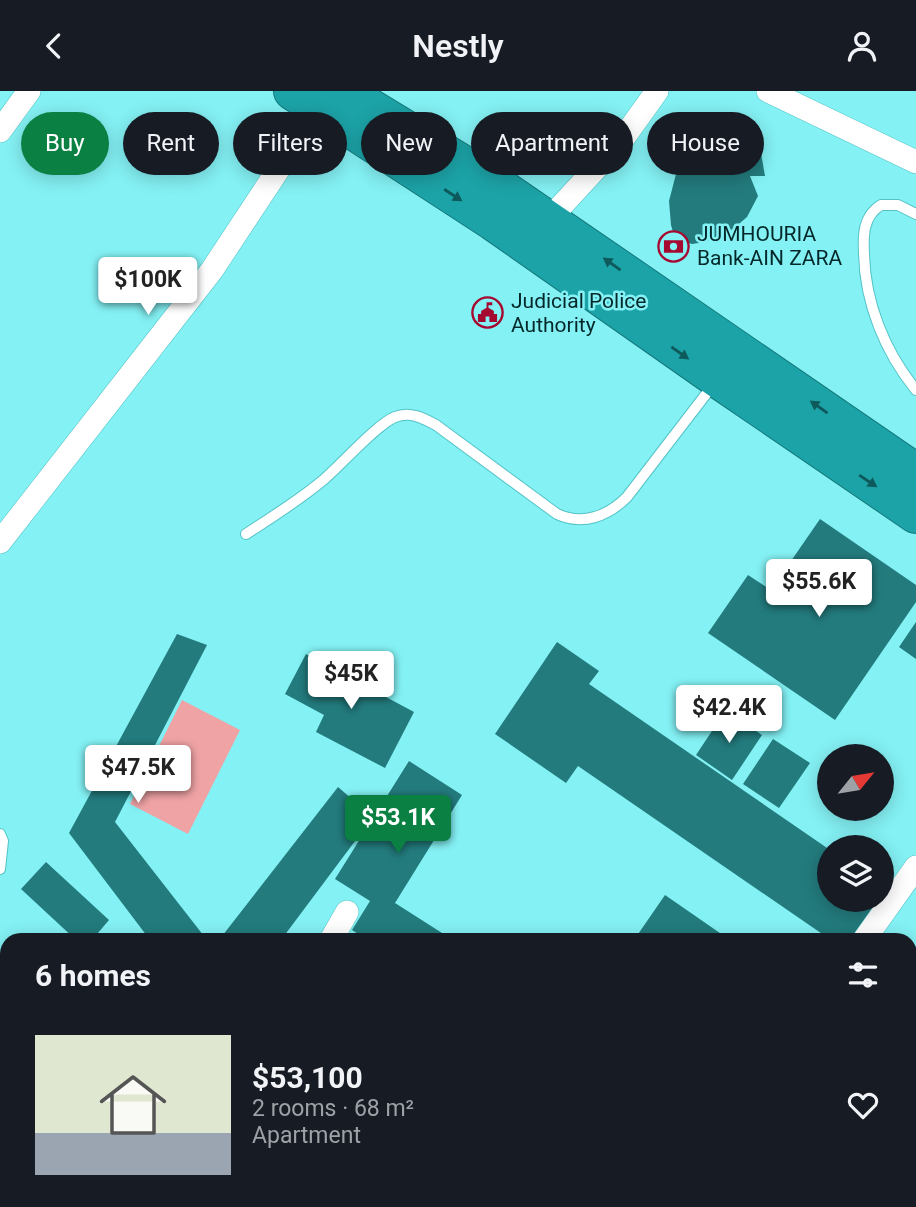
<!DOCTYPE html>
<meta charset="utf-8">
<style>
:root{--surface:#171b24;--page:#20242c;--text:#f1f3f6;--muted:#9ea1a6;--accent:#0b8043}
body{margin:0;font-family:Roboto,sans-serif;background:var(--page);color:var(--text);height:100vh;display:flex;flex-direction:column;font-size:26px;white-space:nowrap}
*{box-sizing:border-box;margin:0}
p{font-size:23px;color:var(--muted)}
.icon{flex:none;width:38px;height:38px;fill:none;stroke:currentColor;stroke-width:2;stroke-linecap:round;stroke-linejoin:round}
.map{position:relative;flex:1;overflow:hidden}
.panel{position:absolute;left:0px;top:842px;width:917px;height:275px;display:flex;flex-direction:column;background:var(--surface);border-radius:21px 21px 0 0;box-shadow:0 4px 18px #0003}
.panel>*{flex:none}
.hud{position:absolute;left:21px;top:21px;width:875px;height:63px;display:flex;gap:14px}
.needle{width:46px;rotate:60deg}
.tools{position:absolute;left:817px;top:653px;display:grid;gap:14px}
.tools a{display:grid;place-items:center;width:77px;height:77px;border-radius:50%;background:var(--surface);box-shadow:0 4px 18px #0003;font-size:35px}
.price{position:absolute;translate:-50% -60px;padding:0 16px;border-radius:7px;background:#fff;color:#222;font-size:23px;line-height:46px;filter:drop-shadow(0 2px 4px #0008)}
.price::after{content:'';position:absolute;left:50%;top:42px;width:21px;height:16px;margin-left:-10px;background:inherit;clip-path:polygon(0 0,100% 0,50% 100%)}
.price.active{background:var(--accent);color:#fff}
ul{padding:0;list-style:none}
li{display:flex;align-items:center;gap:21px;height:175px;padding:0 35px}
li span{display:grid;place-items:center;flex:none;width:196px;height:140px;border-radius:0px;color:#555}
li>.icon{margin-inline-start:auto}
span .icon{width:84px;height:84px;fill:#fffc;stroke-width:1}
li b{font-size:30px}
h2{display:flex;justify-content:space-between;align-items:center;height:84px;padding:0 35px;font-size:30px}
.chip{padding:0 24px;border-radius:32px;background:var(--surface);box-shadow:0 4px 18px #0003;font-size:24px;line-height:63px}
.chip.active{background:var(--accent);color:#fff}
header{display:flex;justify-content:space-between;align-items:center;height:91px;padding:0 35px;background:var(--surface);font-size:32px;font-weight:600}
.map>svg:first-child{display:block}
.green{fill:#f0a3a5}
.building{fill:#237b7d}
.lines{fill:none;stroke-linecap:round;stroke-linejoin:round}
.lane-casing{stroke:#54c3c6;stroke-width:12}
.street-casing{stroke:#54c3c6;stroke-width:24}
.highway-casing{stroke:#14787b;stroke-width:40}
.lane{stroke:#fff;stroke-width:10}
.street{stroke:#fff;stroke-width:23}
.highway{stroke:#1ca3a7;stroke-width:38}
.oneway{fill:#0e595b}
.labels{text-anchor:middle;stroke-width:5;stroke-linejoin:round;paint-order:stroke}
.poi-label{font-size:21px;fill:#042829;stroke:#84f1f4;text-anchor:start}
</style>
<header><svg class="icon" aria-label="back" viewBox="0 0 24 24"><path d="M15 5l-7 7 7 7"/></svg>Nestly<svg class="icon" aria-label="person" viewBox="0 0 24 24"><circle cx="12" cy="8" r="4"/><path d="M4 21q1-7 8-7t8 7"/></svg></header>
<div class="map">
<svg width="916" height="1116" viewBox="0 0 916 1116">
<rect width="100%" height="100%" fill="#84f1f4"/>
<!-- green -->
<path class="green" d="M182 609 240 639 188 743 130 713Z"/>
<!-- building -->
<path class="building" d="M757 39 765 85H750L758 105 747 126 733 138 705 151 692 153 675 148 671 134 669 110 676 83 684 73 701 63 715 61 711 54 712 47Z
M820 428 916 494V511L835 629 708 542 748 484 771 499Z
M916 531V568L899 556Z
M177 543 207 554 115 731 207 849H150L69 742Z
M557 551 599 580 589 593 830 759V808H871L880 815 857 849H831L578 675 566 692 495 643Z
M306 563 414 621 385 677 316 641 324 624 285 603Z
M726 619 762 644 732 689 696 664Z
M773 648 810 672 779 717 743 693Z
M409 670 462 704 395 812 453 849H367L352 839 370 810 335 788Z
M338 696 373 726 281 849H219Z
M46 771 109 829 92 849H76L21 798Z
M882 774 894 782 882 800Z
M665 804 730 849H634Z
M4 978 7 980V1071L0 1065V982Z
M7 1083V1110H48L51 1112 48 1116H0V1091Z
M55 1110H146L153 1116H63Z"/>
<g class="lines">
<defs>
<path id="lane" d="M916 123 898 114H881C863 125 863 144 864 163 865 212 885 261 916 299
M246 443C272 426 298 410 322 390 339 376 377 333 395 326 410 320 423 327 436 334L557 423C583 435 608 425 627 406L713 294
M0 743 3 750 0 778"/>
<path id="street" d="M768 0 916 71
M0 40 29 0
M540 138 622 49 657 0
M0 451 212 179 319 17
M331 849 347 821
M864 849 916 776
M910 955 916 960
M159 1110 166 1116
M847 1110 856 1116
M671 1116 676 1110"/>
<path id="highway" d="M293 0 493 130 717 287 916 423
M342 0 495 93 916 382"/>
</defs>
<!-- lane casing -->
<use href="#lane" class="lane-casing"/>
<!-- street casing -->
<use href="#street" class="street-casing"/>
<!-- highway casing -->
<use href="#highway" class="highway-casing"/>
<!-- lane -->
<use href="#lane" class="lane"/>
<!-- street -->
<use href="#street" class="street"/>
<!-- highway -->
<use href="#highway" class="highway"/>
</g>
<!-- one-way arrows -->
<defs><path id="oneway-solid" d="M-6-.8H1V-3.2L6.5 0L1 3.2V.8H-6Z" transform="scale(1.75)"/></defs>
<g class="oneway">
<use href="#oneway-solid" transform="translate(453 104) rotate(33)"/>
<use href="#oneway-solid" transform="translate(612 173) rotate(-145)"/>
<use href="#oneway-solid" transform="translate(680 262) rotate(35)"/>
<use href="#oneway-solid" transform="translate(819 316) rotate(-145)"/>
<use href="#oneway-solid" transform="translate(868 390) rotate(34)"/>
</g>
<!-- icons -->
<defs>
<symbol id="bank-ring" viewBox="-11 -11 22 22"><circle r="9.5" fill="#84f1f4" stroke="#a50930" stroke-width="1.5"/><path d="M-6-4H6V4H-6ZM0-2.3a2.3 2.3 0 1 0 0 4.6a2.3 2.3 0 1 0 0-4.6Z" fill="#a50930"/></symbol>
<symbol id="civic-ring" viewBox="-11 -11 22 22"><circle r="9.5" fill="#84f1f4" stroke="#a50930" stroke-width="1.5"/><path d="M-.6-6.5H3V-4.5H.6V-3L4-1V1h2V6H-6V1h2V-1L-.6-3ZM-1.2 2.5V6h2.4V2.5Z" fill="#a50930"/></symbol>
</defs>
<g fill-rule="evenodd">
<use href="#bank-ring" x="656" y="138" width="35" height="35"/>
<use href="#civic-ring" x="470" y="204" width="35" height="35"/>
</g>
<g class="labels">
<!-- poi labels -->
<g class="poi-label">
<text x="697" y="150">JUMHOURIA<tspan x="697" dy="24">Bank-AIN ZARA</tspan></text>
<text x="511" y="217">Judicial Police<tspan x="511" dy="24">Authority</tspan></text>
</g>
</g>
</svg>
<div class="tools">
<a><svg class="needle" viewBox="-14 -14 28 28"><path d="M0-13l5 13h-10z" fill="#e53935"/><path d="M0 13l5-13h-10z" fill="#9ea1a6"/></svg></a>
<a><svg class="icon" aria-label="layers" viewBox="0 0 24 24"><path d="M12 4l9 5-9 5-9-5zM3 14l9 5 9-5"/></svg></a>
</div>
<b class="price" style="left:148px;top:226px">$100K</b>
<b class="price" style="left:819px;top:528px">$55.6K</b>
<b class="price" style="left:351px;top:620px">$45K</b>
<b class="price" style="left:729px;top:654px">$42.4K</b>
<b class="price" style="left:138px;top:714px">$47.5K</b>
<b class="price active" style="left:398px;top:764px">$53.1K</b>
<div class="hud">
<a class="chip active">Buy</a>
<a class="chip">Rent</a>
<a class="chip">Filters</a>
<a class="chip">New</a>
<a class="chip">Apartment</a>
<a class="chip">House</a>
</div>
<section class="panel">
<h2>6 homes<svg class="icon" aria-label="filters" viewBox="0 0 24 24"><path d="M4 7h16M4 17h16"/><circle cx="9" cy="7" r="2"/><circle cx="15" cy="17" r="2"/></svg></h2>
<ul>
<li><span style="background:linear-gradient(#dfe7d0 70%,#9aa5b1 0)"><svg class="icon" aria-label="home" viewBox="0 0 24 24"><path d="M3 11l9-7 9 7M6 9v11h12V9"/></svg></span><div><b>$53,100</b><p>2 rooms · 68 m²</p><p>Apartment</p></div><svg class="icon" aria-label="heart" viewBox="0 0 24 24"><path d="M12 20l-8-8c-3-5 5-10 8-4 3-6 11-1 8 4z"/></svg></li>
</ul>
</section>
</div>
